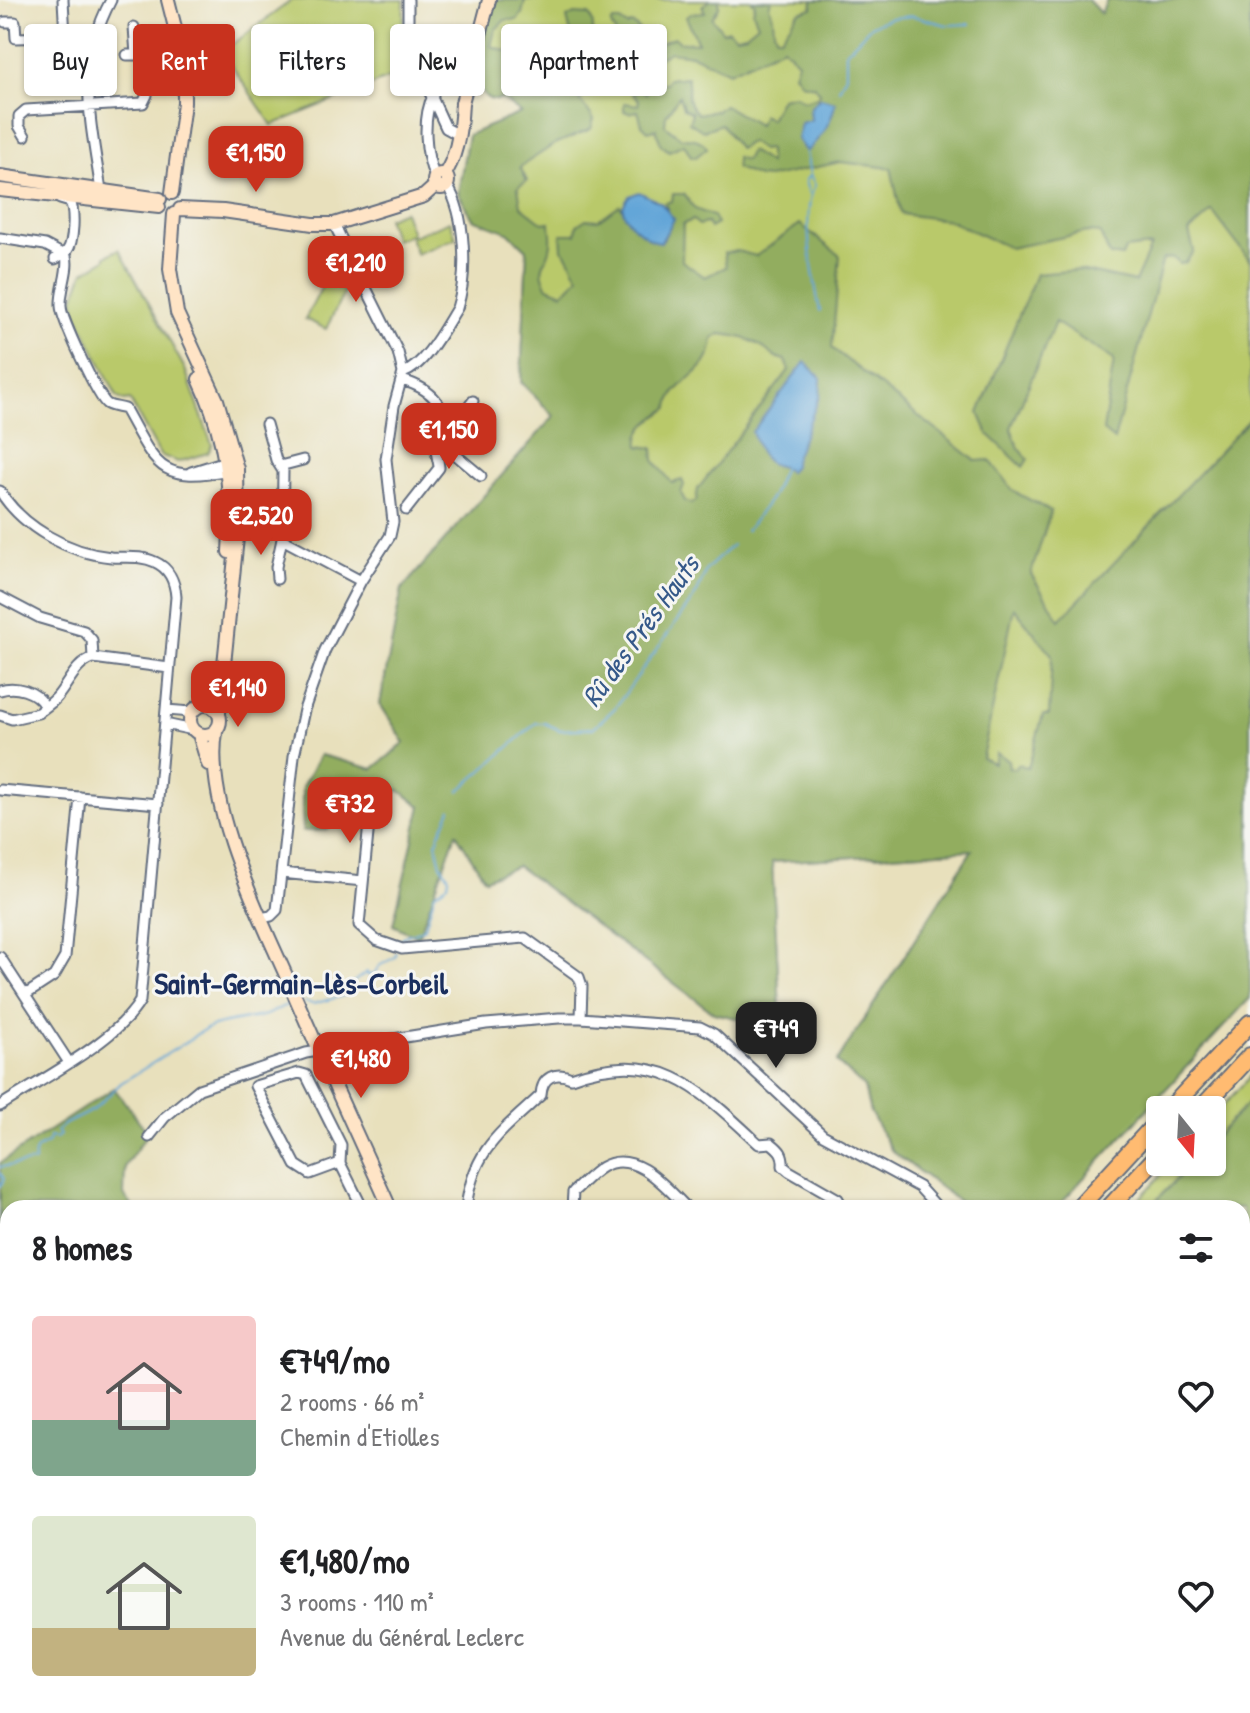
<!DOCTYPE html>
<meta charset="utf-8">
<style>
:root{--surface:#fff;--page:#f2f2f2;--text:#202124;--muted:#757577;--accent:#c8321e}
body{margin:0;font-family:"Patrick Hand",sans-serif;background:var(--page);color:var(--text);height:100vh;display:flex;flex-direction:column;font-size:30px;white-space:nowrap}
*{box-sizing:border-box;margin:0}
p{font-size:26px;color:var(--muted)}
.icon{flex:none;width:44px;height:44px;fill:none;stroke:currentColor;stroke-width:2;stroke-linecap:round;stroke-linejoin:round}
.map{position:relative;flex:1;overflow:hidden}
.panel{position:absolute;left:0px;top:1200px;width:1250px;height:514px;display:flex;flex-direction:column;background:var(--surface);border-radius:24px 24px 0 0;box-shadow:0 2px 6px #0004}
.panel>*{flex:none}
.guide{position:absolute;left:24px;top:24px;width:800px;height:72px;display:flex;gap:16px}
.needle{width:52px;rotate:162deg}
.tools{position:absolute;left:1146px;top:1096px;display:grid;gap:16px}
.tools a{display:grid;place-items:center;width:80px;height:80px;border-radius:8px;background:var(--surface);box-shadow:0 2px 6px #0004;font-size:40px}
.price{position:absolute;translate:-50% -68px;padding:0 18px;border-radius:16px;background:var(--accent);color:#fff;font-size:26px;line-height:52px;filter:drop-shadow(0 2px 4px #0008)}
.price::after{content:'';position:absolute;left:50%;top:48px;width:24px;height:18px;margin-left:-12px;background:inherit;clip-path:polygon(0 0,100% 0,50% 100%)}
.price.current{background:#222;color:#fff}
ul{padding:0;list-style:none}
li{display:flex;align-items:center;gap:24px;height:200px;padding:0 32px}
li span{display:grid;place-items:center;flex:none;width:224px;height:160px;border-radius:8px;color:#555}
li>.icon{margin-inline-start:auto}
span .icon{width:96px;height:96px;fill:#fffc;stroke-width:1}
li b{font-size:34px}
h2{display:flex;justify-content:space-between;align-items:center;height:96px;padding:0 32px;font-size:34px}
.pill{padding:0 28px;border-radius:8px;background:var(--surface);box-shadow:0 2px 6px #0004;font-size:28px;line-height:72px}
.pill.current{background:var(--accent);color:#fff}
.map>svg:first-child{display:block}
.green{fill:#b9c96b;stroke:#6a7c64;stroke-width:2}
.forest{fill:#92ad5f;stroke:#566e5e;stroke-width:2;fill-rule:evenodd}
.water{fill:#64a6d8;stroke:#406a9b;stroke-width:2}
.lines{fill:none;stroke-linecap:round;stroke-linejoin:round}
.stream{stroke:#64a6d8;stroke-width:2}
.street-casing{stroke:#636d7f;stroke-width:13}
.secondary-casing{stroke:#636d7f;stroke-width:16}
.highway-casing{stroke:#636d7f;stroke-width:20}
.street{stroke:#fff;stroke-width:9}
.secondary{stroke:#ffe4c6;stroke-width:12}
.highway{stroke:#ffbb71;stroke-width:16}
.labels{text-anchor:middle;stroke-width:6;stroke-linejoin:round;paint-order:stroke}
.water-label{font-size:28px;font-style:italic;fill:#355989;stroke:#f6f6f2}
.quarter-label{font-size:30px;font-weight:bold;fill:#1b2f5e;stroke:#f6f6f2}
</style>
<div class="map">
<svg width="1250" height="1713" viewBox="0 0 1250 1713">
<rect width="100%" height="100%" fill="#f6f6f2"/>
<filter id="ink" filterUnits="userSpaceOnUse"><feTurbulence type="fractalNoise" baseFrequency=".0125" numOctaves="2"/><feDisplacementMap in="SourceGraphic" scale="16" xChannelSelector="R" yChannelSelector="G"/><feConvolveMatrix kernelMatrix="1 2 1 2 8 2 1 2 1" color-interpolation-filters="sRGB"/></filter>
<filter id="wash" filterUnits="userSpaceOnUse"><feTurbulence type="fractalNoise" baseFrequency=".006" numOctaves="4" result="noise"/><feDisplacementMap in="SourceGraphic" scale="32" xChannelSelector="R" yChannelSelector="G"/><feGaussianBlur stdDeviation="1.8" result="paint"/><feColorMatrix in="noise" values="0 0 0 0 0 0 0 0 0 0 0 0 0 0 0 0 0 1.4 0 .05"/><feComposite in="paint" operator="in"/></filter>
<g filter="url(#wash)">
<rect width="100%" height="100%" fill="#e8e0bc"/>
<!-- green -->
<path class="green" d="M292 0H404L403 38 414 68 272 125 222 52Z
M495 0H1088L1101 14 1107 0H1250V998L1056 1208H968L892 1151 870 1112 864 1087 837 1062 972 850 772 862 781 1028 714 1013 517 866 485 879 456 833 418 937 393 925 421 806 399 790 326 830 303 831 302 787 320 755 373 769 405 743 380 704 402 589 554 416 521 382 527 250 508 232 473 219 458 193 468 135 521 113 502 99C486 104 483 93 475 81L484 34Z
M404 211 412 234 395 240 387 218Z
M450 221 456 238 416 254 410 237Z
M119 249 185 369 212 445 208 453 178 462 160 455 130 400 124 401 117 397 76 313 74 298 84 272 106 259V256Z
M325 281 345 291 326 329 305 319Z
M1250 1076V1101L1212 1141V1118Z
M1173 1162H1193L1149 1208H1131Z
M1242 1501 1250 1509V1713H1019L1014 1706H1242Z
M306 1706H338L320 1713H279Z
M485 1706H609L614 1713H471Z
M639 1706H728L719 1713H645Z"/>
<!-- forest -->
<path class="forest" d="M495 0H525L522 14 517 20H505L495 30 491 46C504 51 546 60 549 72 551 79 549 84 552 91L572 93 578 81 584 80 590 84 595 82 597 73 600 72 605 76C622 69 649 63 657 45L674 37 680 42 698 43 686 17 691 14 705 12 702 6 711 0H719V7L712 18 723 32 728 30 736 36 746 34 758 24 753 12 755 4 751 0H771L769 7C777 17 770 28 777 37H781L799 12 812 8 813 0H1088L1101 14 1107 0H1250V261L1212 211 1189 232 1194 251 1185 263 1179 264 1174 258 1163 259 1114 440 1103 431 1114 360 1055 322 1011 428 1019 448 1028 459 1023 467 988 434 979 413 1036 274 1080 270 1135 282 1151 246 1125 249 1122 256H1110L1100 233 1088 232 1010 248 948 220 901 214 891 168 840 162 768 178 758 177 736 168V157L745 160 750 151 769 163V149L761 150 750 142 739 149 721 124 703 131 689 122 692 113 683 108 679 96 666 115 665 125 681 138C690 138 702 138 707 148L696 157 691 156 684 144 669 151 661 145 656 129 648 131 642 125 638 111 629 113 624 111V103L638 105 639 100 632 94 640 89 646 93 648 83H666L668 79 687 77C692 95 681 97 698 114L717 110 724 105 758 125 763 115 770 119 781 98 795 95 804 101 817 97 820 92 814 86 801 83 794 73 798 62 783 47 729 72 692 55 670 52 628 76 627 84 619 83 579 99 594 119 591 129 555 144 520 167 527 181 518 187 521 206 543 223 550 222C550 229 552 236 551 243 550 264 534 263 548 287L563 293 579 277C571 267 572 258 562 249L561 234H576L577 225 586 219 598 220 620 205C632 225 638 236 663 240 673 215 676 231 665 203L672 201 673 194H684L695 209 713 216 717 224 710 228 707 223 699 225 693 220 683 224 682 261 705 277 726 267 724 253 737 251 756 256 800 224 840 256 832 348 976 461 988 460 992 463 1013 491 1051 511 1031 574 1060 620 1250 419V998L1056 1208H968L892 1151 870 1112 864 1087 837 1062 972 850 772 862 781 1028 714 1013 517 866 485 879 456 833 418 937 393 925 421 806 399 790 326 830 303 831 302 787 320 755 373 769 405 743 380 704 402 589 554 416 521 382 527 250 508 232 473 219 458 193 468 135 521 113 502 99C486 104 483 93 475 81L484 34ZM720 334C733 335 750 339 761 346 770 353 774 358 785 360L789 370 698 489 696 501 691 504 685 501 681 493 684 485 682 480 672 483 654 460 653 448 639 446C636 427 656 417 669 408 671 380 711 377 713 339ZM1014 608 1052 655 1049 715H1043L1028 768 1018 764 1014 769 1009 768 1008 760 996 753 994 763 982 758Z
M574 14 589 15C599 30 587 42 582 56H577L574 53V48L579 41 572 38 567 18Z
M613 21H620L627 26 631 24C641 27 642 36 644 46L628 57 604 62 601 50 618 38 611 25Z
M114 1088 148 1133 125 1166 124 1195 134 1208H8V1402L0 1411V1163Z
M1250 1101V1431L1242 1438V1208H1149L1193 1162H1212V1141Z
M1242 1492 1250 1497V1536L1242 1527Z
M33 1706H95L94 1709 100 1713H33Z
M543 1706H610L614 1713H528Z"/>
<!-- water -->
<path class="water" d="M820 98 835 102C833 122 820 138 806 152L797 139 801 123 811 120 810 108Z
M639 192 661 203 674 219 661 242C650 243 623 221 623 208 623 204 626 200 629 196Z
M805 362 821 378 820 395 794 461V466L789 472C782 464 778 468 770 463 760 457 756 442 752 432Z"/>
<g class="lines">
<!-- stream -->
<path class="stream" d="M839 89 846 75V52L872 25 891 18 913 16 947 25 970 24
M806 152 810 175 815 185C800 213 814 279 820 311
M809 194 805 181 810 175
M746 531 772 496 784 467
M459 791 536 723H544L560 730 593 728 615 708 697 593 706 570 732 545
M399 943C402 932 417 935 425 927L435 893 448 884 449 877 441 865 436 843 451 809
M305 1002 313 1004 350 994 348 986 367 972V975L374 974 379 966 395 957 396 953
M0 1167 35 1162C33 1149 38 1147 49 1142L50 1137 56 1138 60 1135 57 1131 65 1124 93 1110 121 1083 191 1039C209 1021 239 1022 262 1016 272 1014 280 1006 291 1004
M0 1173 4 1179 0 1186"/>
</g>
</g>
<g filter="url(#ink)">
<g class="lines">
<defs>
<path id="street" d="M63 0 65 36
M408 0V45L446 128 457 134
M5 22H15L16 38 97 36
M134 27 136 55
M50 37 51 55H57
M433 96C422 118 425 155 435 177
M25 136 19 126V116L26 110 143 103 147 95 146 60 140 55H127
M101 191C91 121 75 67 111 0
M0 238 45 245 66 256C70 269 60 290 61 306 61 318 98 398 107 404 112 407 119 407 125 409 156 464 158 484 228 470
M55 259C57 258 66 252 67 251 74 242 75 211 70 202L60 199
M403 373C425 366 445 327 457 308 468 275 466 215 447 185
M402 380C431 389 449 404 440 436 438 444 436 441 436 449 436 455 439 462 439 468L406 510
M442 409 463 414 473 401
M266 424 276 460 283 471 282 539 361 581
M438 440 481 476
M280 466 303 460
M191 472 226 461
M0 491C22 527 69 553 111 557 125 558 141 555 155 562 169 568 175 582 176 597L140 1001C118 1040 40 1080 0 1106
M277 579 276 567 282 539
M0 597 40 618 84 631 92 640 93 658 169 668
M0 690C15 685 36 691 44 705
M166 710 192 712
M0 715 12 719 38 713C45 707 51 704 57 697 69 683 75 664 93 658
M165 724 193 730
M0 790 158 804
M370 813 359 925 376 940 402 949 525 938 579 977 582 986 581 1018
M281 873 363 881
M260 918 271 916 277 910 294 756 304 710 325 650 361 581 390 536 393 522 386 459 394 406 403 373 398 352 334 224
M0 957 68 1061
M25 995 54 976 65 957 80 797
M149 1137 165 1117 199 1089 306 1053 486 1024 559 1018H581L700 1027 714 1034 823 1135 919 1187 938 1208
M340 1163 310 1174 296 1165 255 1086 299 1073 306 1075 341 1145 340 1163 361 1205 351 1208
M466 1208C473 1150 500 1133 541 1095 542 1077 555 1071 571 1078 659 1047 699 1088 759 1144L771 1143C780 1150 784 1154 783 1166L789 1171 838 1199 843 1208
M572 1208 573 1192C582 1184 592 1173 602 1167 635 1148 666 1187 687 1208
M0 1481 8 1472
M0 1513 8 1519
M0 1609 8 1600
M0 1667 8 1673
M631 1706 636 1713
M861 1706 865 1713
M965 1706 970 1713
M813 1713 825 1706"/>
<path id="secondary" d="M168 0 184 63V103L172 193
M434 181a7 7 0 1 1 14 0a7 7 0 1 1-14 0Z
M444 175C457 157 461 125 462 103L489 0
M0 176 160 199
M0 190 159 207
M180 209 223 211 313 224H334L424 196 435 186
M174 214 170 269 177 313 217 400 237 469 238 528 219 713
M199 379C225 434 233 492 229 552
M190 720a15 15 0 1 1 30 0a15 15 0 1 1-30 0Z
M201 706 211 694 217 677
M216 732C204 806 258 912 288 980 321 1057 356 1132 390 1208
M199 734 208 764
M18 1713V1706
M28 1713V1706"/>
<path id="highway" d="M1169 1110 1250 1023
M1200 1110 1250 1056
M1078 1208 1160 1119
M1109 1208 1160 1153
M338 1713 357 1706
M362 1713 379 1706
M390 1713 405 1706
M436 1713 451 1706"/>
</defs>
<!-- street casing -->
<use href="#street" class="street-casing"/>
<!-- secondary casing -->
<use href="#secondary" class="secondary-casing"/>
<!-- highway casing -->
<use href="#highway" class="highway-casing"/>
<!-- street -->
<use href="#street" class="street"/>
<!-- secondary -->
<use href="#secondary" class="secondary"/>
<!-- highway -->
<use href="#highway" class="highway"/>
</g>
</g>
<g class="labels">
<!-- water labels -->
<g class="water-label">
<text transform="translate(640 631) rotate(-54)" y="10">Rû des Prés Hauts</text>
</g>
<!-- quarter labels -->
<g class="quarter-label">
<text x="301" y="994">Saint-Germain-lès-Corbeil</text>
</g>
</g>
</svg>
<div class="tools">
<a><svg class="needle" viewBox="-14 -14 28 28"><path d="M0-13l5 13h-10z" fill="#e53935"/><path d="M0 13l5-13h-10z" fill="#757577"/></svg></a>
</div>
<b class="price" style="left:256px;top:194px">€1,150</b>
<b class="price" style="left:356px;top:304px">€1,210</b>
<b class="price" style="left:449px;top:471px">€1,150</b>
<b class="price" style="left:261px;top:557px">€2,520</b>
<b class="price" style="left:238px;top:729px">€1,140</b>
<b class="price" style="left:350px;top:845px">€732</b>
<b class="price current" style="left:776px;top:1070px">€749</b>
<b class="price" style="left:361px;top:1100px">€1,480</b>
<div class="guide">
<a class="pill">Buy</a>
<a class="pill current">Rent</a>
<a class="pill">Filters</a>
<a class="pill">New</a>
<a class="pill">Apartment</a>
</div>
<section class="panel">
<h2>8 homes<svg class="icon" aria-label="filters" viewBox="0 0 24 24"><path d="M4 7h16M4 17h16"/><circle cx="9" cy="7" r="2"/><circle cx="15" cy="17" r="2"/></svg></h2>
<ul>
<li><span style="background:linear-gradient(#f6c9c9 65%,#7fa58c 0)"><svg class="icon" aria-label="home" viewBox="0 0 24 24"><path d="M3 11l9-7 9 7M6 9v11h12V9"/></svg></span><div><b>€749/mo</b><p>2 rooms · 66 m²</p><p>Chemin d'Etiolles</p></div><svg class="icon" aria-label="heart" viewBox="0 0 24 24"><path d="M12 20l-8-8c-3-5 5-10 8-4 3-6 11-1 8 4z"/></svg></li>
<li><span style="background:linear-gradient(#dfe7d0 70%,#c2b280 0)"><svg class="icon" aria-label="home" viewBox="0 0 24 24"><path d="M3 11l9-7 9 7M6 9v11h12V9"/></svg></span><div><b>€1,480/mo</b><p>3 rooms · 110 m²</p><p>Avenue du Général Leclerc</p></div><svg class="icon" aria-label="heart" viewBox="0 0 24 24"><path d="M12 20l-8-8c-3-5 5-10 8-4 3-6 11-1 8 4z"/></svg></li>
</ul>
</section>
</div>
